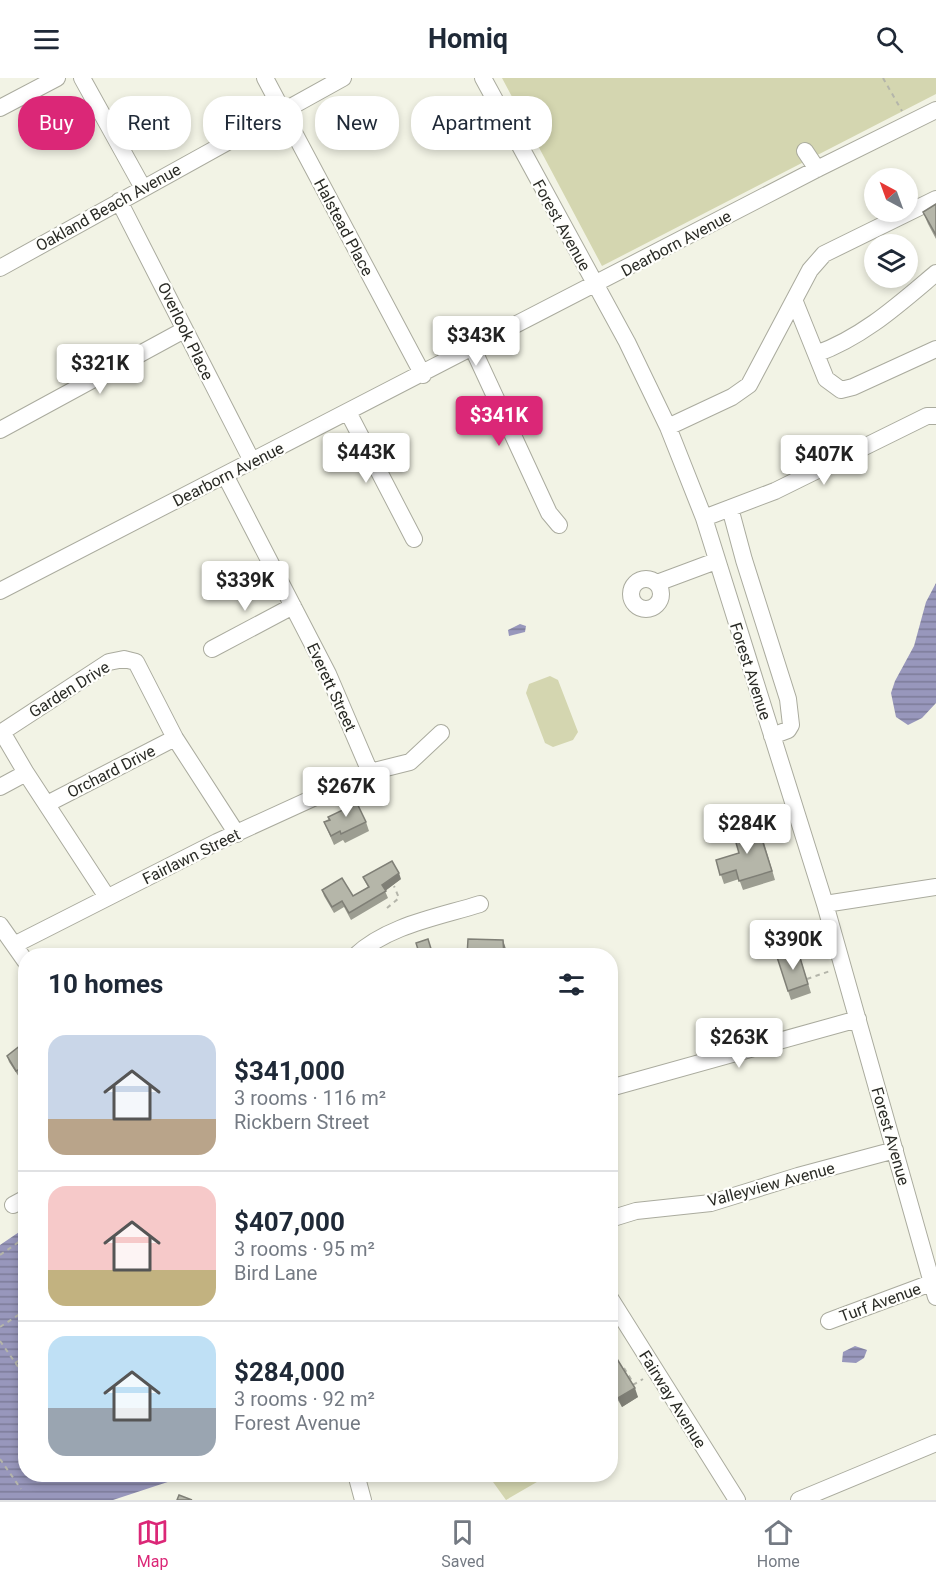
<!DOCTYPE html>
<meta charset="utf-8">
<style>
:root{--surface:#fff;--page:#f6f6f7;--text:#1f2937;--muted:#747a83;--line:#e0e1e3;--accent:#db2777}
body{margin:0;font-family:Roboto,sans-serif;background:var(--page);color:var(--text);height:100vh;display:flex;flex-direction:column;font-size:22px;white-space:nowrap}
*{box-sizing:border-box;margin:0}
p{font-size:20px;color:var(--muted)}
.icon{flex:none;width:33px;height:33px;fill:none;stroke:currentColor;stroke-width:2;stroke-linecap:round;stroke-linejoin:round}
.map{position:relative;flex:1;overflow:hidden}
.sheet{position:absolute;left:18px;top:870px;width:600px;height:534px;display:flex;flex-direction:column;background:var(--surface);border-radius:24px;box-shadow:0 3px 9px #0003}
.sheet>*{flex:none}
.guide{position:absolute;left:18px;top:18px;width:600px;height:54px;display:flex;gap:12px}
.needle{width:39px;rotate:319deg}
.buttons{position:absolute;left:864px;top:90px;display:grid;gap:12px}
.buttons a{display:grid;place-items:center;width:54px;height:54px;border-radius:50%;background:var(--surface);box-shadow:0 3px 9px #0003;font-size:30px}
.price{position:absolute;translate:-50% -51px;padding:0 14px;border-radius:6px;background:#fff;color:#222;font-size:20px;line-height:39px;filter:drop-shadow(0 2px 3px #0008)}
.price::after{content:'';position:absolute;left:50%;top:36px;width:18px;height:14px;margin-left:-9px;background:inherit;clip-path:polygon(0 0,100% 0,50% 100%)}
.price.on{background:var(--accent);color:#fff}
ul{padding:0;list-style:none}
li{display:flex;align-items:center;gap:18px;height:150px;padding:0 30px}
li+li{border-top:2px solid var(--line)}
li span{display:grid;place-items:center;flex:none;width:168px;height:120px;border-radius:18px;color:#555}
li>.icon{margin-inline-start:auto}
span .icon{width:72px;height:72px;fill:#fffc;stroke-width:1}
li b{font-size:26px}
h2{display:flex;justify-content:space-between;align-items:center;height:72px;padding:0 30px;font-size:26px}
.chip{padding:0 21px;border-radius:24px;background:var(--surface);box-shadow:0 3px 9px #0003;font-size:21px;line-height:54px}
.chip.on{background:var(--accent);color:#fff}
header{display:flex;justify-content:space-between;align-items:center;height:78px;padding:0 30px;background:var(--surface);font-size:27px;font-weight:700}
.tab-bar{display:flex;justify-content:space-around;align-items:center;height:84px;border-top:2px solid var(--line);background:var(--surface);font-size:16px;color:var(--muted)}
.tab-bar a{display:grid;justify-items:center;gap:3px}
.tab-bar .on{color:var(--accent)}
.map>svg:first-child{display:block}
.green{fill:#d4d6b0}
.water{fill:url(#water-rules)}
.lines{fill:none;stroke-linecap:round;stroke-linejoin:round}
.minor-casing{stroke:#aaab9e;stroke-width:18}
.path{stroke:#b4b5aa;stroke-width:2;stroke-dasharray:4.5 4.5;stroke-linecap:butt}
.minor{stroke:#fff;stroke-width:16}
.wall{fill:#9c9d91}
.shaded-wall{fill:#7f7f76}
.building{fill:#b5b6a9;stroke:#7f7f76;stroke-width:1.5}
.labels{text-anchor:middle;stroke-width:4.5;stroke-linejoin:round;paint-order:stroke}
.street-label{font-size:16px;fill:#2a2b26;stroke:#fffffc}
</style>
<header><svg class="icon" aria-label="menu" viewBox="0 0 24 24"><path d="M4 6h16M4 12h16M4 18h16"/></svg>Homiq<svg class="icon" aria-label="search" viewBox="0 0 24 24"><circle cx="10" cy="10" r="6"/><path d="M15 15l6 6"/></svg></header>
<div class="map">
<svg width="936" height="1422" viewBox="0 0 936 1422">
<defs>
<pattern id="water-rules" width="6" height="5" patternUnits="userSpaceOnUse" patternTransform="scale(1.5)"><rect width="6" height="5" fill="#9897bc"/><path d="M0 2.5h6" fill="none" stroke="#7c7b99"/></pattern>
</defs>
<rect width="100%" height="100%" fill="#f2f3e5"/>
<!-- green -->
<path class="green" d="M502 0H936V16L602 188Z
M550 598 558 602 578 654 573 662 553 669 545 665 526 615 529 606Z
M488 1397H549L506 1422Z"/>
<!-- water -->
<path class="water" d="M936 505V625L922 640 908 647 896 639 891 615 895 603 914 568 926 524Z
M520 546 526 548 525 554 509 558 508 552Z
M25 1150 26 1396 189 1397 113 1422H0V1167Z
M855 1268 867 1272 864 1280 856 1285 842 1284 843 1274Z"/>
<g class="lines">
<defs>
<path id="minor" d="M82 0 143 110
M265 0 423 297
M483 0 627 264 668 349 704 440 825 826 936 1219
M0 30 57 0
M805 73 817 91
M119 123 252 383
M0 190 343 0
M795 224 826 301 841 312 853 309 936 271
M473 271 549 435 559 447
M816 276C863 259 898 227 936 195
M348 334 414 461
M668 349 732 319 749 307 810 192 824 176 936 121
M0 352 184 252
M225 397 328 596 370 694
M730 430 744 482 788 621 791 647 788 652 772 658
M704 440 775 413 927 338H936
M631 516a15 15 0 1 1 30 0a15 15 0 1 1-30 0Z
M657 505 716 483
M0 513 817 91 936 32
M212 571 293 528
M0 709 26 695
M47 726 175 660
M107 819 26 695 2 654 109 584 124 581 136 584 175 660 237 756
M825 826 936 809
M0 847 26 884
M14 867 217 764 370 694 410 684 441 655
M355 878C388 847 439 839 480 826
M610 1010 858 941
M13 1127 26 1120
M610 1141 636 1133 711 1125 798 1098 895 1072
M610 1220 737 1422
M829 1243 931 1205
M356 1396 363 1422
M799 1422 936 1365"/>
</defs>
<!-- minor casing -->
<use href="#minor" class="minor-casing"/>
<!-- path -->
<path class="path" d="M883 0 902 33
M387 830 399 820 394 808
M807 901 830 893
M0 1177 26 1159
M0 1249 26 1232
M0 1263 26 1300
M15 1285 26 1278
M624 1290 634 1306
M633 1307 643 1301
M0 1381 21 1411"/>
<!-- minor -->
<use href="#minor" class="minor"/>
</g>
<!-- wall -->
<path class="wall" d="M936 126V161L928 146 923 134Z
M342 725 366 744 369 753 345 765 343 762 334 767 324 744 344 731Z
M756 753 763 761 775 802 743 812 739 801 724 806 716 782 739 775Z
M363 799 401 801 385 813 388 820 351 842 344 829 334 835 324 818 322 812 353 818 368 809Z
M801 882 811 915 791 922 788 913Z
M26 963V995L19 999 9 984 7 978Z
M610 1278 638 1319 622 1329 610 1309Z"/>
<!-- shaded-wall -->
<path class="shaded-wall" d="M399 795 401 801 385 813 382 807Z
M503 862 506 871V878H504Z
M635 1310 638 1319 622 1329 618 1320Z"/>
<!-- building -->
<path class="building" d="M936 126V157L923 134Z
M354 719 366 744 341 756 340 753 331 758 324 744 330 742 328 739 345 731 342 725Z
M753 745 756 753 759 752 772 793 739 803 736 792 720 797 716 782 739 775 732 751Z
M392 783 399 795 382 807 386 813 349 835 342 823 332 829 322 812 342 800 353 818 369 809 363 799Z
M428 861 432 874 443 871 445 878H420L416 865Z
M468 861 503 862 504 878H467Z
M798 873 808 906 788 913 777 879Z
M26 963V975L24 976 26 978V988L16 993 7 978Z
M614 1276 635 1310 618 1320 610 1306V1278Z
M179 1417 192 1422H177Z"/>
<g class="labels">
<!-- street labels -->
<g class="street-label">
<text transform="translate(108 129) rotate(-29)" y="6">Oakland Beach Avenue</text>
<text transform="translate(562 147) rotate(61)" y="6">Forest Avenue</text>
<text transform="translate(344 149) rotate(62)" y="6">Halstead Place</text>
<text transform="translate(676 165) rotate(-28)" y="6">Dearborn Avenue</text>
<text transform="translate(186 253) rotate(64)" y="6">Overlook Place</text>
<text transform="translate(228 396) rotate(-27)" y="6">Dearborn Avenue</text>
<text transform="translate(751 593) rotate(72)" y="6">Forest Avenue</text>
<text transform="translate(332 609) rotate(65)" y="6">Everett Street</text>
<text transform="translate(69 611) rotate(-32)" y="6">Garden Drive</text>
<text transform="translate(111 693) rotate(-27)" y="6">Orchard Drive</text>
<text transform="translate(191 778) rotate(-26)" y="6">Fairlawn Street</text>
<text transform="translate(891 1058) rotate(74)" y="6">Forest Avenue</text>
<text transform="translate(771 1106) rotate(-15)" y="6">Valleyview Avenue</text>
<text transform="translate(880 1224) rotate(-20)" y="6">Turf Avenue</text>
<text transform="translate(673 1321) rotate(58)" y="6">Fairway Avenue</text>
</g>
</g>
</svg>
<div class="buttons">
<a><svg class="needle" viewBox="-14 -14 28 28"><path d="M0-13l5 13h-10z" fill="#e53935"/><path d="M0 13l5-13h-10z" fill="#747a83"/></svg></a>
<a><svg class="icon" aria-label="layers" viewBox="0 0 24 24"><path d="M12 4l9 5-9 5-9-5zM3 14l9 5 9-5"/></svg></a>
</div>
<b class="price" style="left:476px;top:289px">$343K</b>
<b class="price" style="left:100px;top:317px">$321K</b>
<b class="price on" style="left:499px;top:369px">$341K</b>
<b class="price" style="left:366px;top:406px">$443K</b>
<b class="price" style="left:824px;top:408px">$407K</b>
<b class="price" style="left:245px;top:534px">$339K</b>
<b class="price" style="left:346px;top:740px">$267K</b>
<b class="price" style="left:747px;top:777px">$284K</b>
<b class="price" style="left:793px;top:893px">$390K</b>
<b class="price" style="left:739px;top:991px">$263K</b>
<div class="guide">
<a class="chip on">Buy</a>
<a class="chip">Rent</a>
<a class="chip">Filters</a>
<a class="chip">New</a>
<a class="chip">Apartment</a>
</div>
<section class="sheet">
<h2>10 homes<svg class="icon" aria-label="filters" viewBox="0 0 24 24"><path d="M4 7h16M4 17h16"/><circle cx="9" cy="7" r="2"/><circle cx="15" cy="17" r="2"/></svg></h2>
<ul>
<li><span style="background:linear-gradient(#c9d6e8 70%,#b9a48a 0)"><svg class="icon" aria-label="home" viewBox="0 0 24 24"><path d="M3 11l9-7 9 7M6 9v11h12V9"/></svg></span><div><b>$341,000</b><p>3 rooms · 116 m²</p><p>Rickbern Street</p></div></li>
<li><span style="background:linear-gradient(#f6c9c9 70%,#c2b280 0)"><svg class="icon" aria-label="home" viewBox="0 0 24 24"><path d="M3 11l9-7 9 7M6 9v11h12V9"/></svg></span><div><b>$407,000</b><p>3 rooms · 95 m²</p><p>Bird Lane</p></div></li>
<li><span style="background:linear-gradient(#bfe0f5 60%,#9aa5b1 0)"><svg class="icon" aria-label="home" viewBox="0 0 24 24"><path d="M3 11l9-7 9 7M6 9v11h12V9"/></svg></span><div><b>$284,000</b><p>3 rooms · 92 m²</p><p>Forest Avenue</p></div></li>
</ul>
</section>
</div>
<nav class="tab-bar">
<a class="on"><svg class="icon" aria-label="map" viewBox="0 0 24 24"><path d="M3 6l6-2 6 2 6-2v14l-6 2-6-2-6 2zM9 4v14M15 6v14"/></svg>Map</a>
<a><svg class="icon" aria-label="saved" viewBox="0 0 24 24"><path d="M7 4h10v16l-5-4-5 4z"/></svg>Saved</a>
<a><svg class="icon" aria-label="home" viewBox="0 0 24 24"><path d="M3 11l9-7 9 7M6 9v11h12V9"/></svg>Home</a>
</nav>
